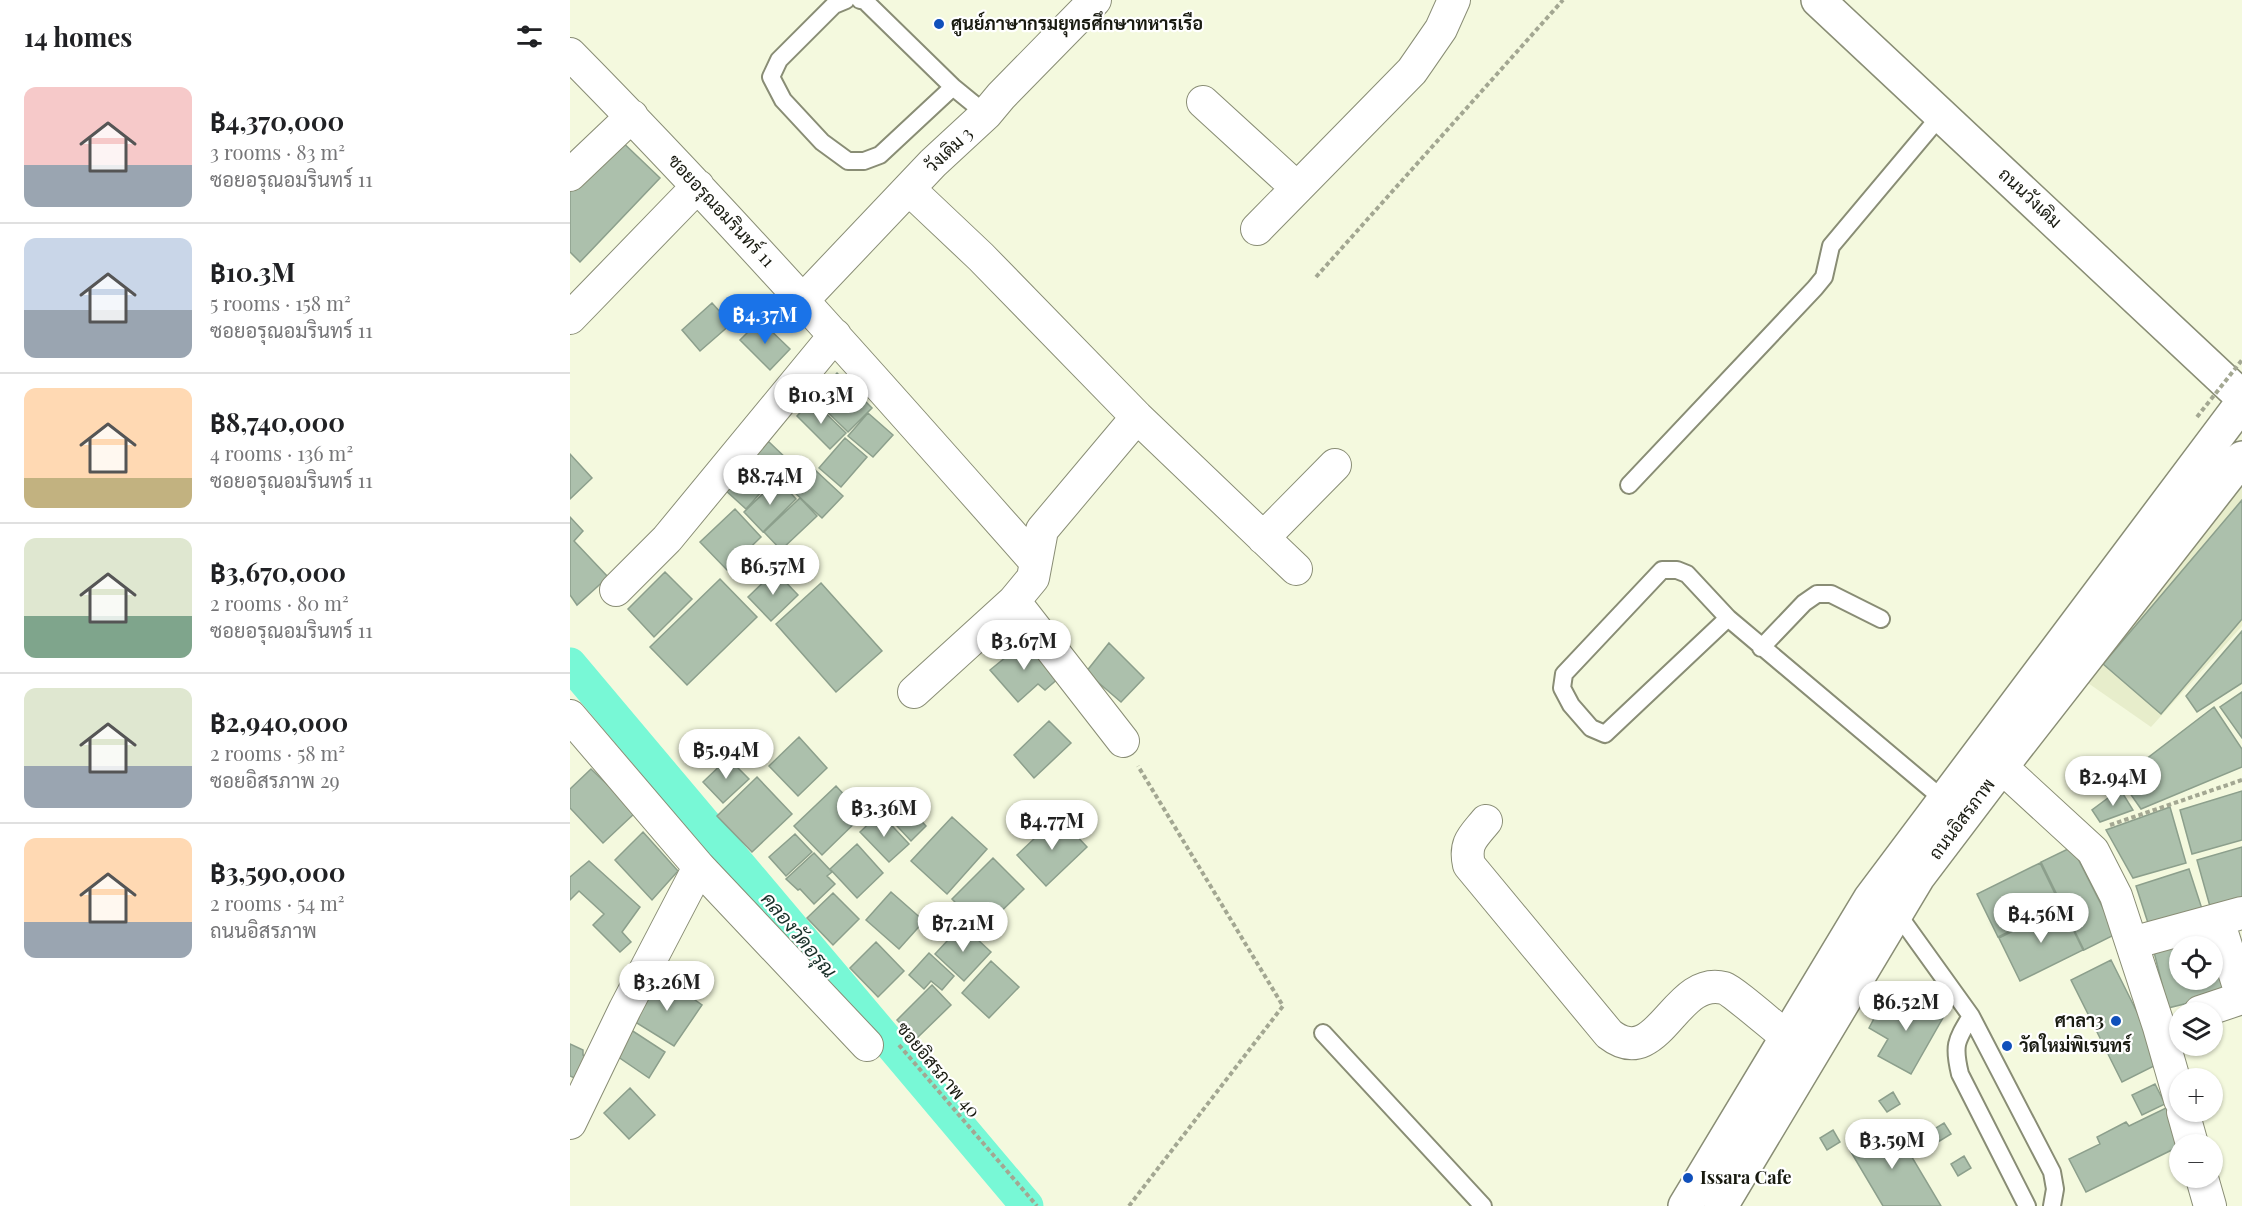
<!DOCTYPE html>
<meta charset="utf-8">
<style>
:root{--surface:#fff;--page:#f6f6f6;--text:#202124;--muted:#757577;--line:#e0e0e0;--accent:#1a73e8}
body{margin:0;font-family:"Playfair Display",Sarabun,serif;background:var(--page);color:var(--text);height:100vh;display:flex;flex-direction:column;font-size:22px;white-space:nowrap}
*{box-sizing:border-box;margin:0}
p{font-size:20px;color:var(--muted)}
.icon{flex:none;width:33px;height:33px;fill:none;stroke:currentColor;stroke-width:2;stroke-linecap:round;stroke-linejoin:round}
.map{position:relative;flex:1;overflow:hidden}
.side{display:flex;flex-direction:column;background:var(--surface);width:570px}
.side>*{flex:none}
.controls{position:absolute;left:1599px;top:936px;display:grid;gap:12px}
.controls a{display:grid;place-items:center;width:54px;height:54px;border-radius:50%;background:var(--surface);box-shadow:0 2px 4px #0004;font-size:30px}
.price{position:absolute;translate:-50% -51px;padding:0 14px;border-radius:21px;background:#fff;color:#222;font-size:20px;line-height:39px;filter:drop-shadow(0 2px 3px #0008)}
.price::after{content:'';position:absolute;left:50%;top:36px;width:18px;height:14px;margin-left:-9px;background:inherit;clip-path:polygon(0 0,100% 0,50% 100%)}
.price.on{background:var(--accent);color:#fff}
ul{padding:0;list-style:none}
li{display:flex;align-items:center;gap:18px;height:150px;padding:0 24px}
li+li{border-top:2px solid var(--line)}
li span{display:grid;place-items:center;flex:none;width:168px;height:120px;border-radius:12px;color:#555}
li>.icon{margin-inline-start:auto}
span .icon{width:72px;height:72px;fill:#fffc;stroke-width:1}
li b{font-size:26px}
h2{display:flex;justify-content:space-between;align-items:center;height:72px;padding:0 24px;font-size:26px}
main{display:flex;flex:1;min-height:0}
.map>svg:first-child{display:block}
.built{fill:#e7edcb}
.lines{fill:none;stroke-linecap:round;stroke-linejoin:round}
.canal{stroke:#78f8d6;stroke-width:33}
.building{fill:#acc0ac;stroke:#8c9f8c;stroke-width:1.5;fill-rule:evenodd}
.lane-casing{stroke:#898d75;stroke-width:20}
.street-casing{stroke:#898d75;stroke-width:34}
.secondary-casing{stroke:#898d75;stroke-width:36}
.path{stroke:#a3a792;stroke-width:4;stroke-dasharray:4.5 3;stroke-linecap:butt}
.lane{stroke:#fff;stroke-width:16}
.street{stroke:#fff;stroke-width:32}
.secondary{stroke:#fff;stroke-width:33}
.path-bridge{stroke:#a3a792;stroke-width:4;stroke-dasharray:4.5 3;stroke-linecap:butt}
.poi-dot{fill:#1050bb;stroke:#fff;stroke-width:2}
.labels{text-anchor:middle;stroke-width:4.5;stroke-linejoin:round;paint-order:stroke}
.poi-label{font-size:18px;font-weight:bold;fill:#181a10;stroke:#fff;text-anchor:start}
.street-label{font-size:18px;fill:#181a10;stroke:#fff}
.water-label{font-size:20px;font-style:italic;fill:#193029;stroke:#fff}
</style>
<main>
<section class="side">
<h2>14 homes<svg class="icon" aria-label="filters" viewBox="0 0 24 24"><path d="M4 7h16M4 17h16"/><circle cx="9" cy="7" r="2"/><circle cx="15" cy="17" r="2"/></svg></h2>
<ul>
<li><span style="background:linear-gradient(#f6c9c9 65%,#9aa5b1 0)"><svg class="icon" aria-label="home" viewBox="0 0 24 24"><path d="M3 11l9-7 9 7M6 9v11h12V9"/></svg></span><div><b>฿4,370,000</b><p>3 rooms · 83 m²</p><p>ซอยอรุณอมรินทร์ 11</p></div></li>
<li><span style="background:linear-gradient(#c9d6e8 60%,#9aa5b1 0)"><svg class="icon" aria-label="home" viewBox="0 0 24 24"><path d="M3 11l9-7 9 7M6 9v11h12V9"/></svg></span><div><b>฿10.3M</b><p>5 rooms · 158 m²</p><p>ซอยอรุณอมรินทร์ 11</p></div></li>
<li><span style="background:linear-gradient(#ffd9b3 75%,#c2b280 0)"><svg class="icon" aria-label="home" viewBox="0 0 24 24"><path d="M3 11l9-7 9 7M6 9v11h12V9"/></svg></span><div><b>฿8,740,000</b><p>4 rooms · 136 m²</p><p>ซอยอรุณอมรินทร์ 11</p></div></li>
<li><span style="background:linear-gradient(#dfe7d0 65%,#7fa58c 0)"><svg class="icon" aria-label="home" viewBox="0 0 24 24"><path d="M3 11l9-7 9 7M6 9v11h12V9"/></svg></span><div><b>฿3,670,000</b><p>2 rooms · 80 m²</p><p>ซอยอรุณอมรินทร์ 11</p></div></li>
<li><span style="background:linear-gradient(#dfe7d0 65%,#9aa5b1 0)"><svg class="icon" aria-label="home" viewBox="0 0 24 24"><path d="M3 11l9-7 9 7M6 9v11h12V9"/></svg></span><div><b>฿2,940,000</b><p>2 rooms · 58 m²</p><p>ซอยอิสรภาพ 29</p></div></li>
<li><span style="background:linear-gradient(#ffd9b3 70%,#9aa5b1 0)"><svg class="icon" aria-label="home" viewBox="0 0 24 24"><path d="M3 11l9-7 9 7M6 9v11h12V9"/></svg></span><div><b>฿3,590,000</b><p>2 rooms · 54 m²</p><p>ถนนอิสรภาพ</p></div></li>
</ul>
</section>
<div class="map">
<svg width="1672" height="1206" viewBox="0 0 1672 1206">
<rect width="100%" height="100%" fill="#f4f9de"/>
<!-- built -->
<path class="built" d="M1672 481V626L1581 727 1518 683Z"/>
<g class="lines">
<!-- canal -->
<path class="canal" d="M0 664 457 1206"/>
</g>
<!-- building -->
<path class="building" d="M45 135 90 178 10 262 0 252V182Z
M142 303 161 324 130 351 112 330Z
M190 320 220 349 200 370 170 340Z
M267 373 302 408 278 432 243 398Z
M242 400 276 433 260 449 227 416Z
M298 413 323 435 303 457 278 436Z
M275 438 297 457 271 487 249 468Z
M198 441 219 461 176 509 154 489Z
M0 454 22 478 0 499Z
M230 456 273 496 252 518 209 478Z
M208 479 226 499 193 532 174 512Z
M230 498 247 516 211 550 194 532Z
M1672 500V619L1591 714 1533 664Z
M165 509 191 537 157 570 130 542Z
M0 517 13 531 4 541 38 577 7 605 0 595Z
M205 571 228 595 201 621 178 597Z
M95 572 122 599 84 637 58 609Z
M150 579 187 617 117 685 80 647Z
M251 583 312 651 266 692 206 624Z
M1672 631V683L1627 712 1616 696Z
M457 640 490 677 475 690 468 684 448 702 420 670Z
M539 643 574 678 551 702 516 672Z
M1672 692V738L1650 707Z
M1644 707 1672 749V767L1571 809 1550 779Z
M479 721 501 743 464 778 444 755Z
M229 737 257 768 228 796 199 766Z
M158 758 179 779 153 803 133 782Z
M21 769 66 812 33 843 0 808V789Z
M187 777 222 814 182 852 147 816Z
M266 786 293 815 252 855 224 826Z
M1550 789 1563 810 1530 822 1522 810Z
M1672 791V840L1622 854 1610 810Z
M328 796 356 826 341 841 313 811Z
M1600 807 1616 863 1563 878 1536 830Z
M310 813 339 844 319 862 290 832Z
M488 816 517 847 476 886 447 855Z
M382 817 417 849 377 894 341 861Z
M73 832 108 871 82 900 45 860Z
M225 834 242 852 216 876 199 857Z
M287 844 313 873 287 898 260 869Z
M1502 847 1546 934 1514 950 1471 862Z
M1672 847V901L1641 910 1627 860Z
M244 853 262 872 257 876 265 884 244 904 230 889 228 890 216 879Z
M423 858 454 889 412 930 382 899Z
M19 861 70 907 52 932 61 942 50 952 23 925 34 914 9 891 0 900V877Z
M1470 863 1491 906 1428 937 1407 894Z
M1619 869 1632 909 1579 926 1566 886Z
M321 892 354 921 329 949 296 920Z
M263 893 289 919 263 945 237 918Z
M1492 907 1513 950 1450 981 1429 938Z
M392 925 421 952 394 981 365 954Z
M1644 937 1659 993 1598 1008 1584 952ZM1610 946H1642V980H1610Z
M306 942 334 971 308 997 280 968Z
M359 953 384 976 372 990 361 981 354 989 339 975Z
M1541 960 1592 1062 1552 1082 1501 980Z
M421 961 449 987 419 1018 392 993Z
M91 976 132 1005 104 1046 62 1020Z
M362 985 381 1005 346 1039 327 1020Z
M1341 996 1374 1016 1341 1074 1308 1056 1318 1039 1299 1028 1314 1000 1332 1011Z
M55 1026 95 1052 79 1078 41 1052Z
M0 1044 13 1050V1055L18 1058 7 1079 0 1076Z
M1585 1084 1595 1104 1572 1115 1562 1095Z
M60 1088 85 1115 59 1139 34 1113Z
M1323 1092 1330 1104 1317 1112 1309 1101Z
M1598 1107 1610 1146 1516 1192 1499 1159 1530 1144 1527 1137 1556 1122 1559 1126Z
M1321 1122 1371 1206H1313L1278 1147Z
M1374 1123 1381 1134 1368 1142 1361 1131Z
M1263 1130 1270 1142 1257 1150 1250 1138Z
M1394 1156 1401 1168 1388 1176 1381 1164Z"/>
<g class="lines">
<defs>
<path id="lane" d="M276 0 264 5 209 60 201 77 213 100 252 142 278 161H294L310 155 383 87
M290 0 295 1 383 87 416 114
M1059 485 1245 288 1254 277 1261 246 1371 115
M1158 618 1117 574 1107 570H1092L994 674 992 688 1001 705 1021 728 1035 734 1158 618 1374 800
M1191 648 1234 603 1247 594H1261L1311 619
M1327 913 1401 1016 1482 1172 1485 1189 1482 1206
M1401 1016C1386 1041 1383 1045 1390 1074L1457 1206
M753 1033 913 1206"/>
<path id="street" d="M0 54C161 217 313 389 465 561
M633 102 727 188
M0 175 62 116
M339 189 411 257 567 417 726 569
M687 229 842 71 871 29 884 0
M233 300 363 163 416 114 431 96 525 0
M0 318 128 186
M693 538 765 465
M46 590 97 539 265 335
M444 601 553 741
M344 692 444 601 463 578 472 530 567 417
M0 716 129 867 297 1045
M1413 750 1523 851 1546 896 1589 1027 1610 1100
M916 821C903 837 894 843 899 865L1039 1034C1089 1073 1104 975 1154 988 1163 991 1206 1029 1217 1037
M1648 920 1672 997
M1562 943 1672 913
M1630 1012 1672 998
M1613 1112 1622 1144
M0 1123 55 1009 129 867
M1632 1178 1640 1206"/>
<path id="secondary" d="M1248 0 1672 397
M1115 1206 1300 899 1672 403
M1151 1206 1348 877 1442 753 1672 458"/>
</defs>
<!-- lane casing -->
<use href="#lane" class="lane-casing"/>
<!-- street casing -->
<use href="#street" class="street-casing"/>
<!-- secondary casing -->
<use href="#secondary" class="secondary-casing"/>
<!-- path -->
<path class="path" d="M746 277 993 0
M1540 825 1672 780
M329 1045 467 1206
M559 1206 713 1006 568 766"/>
<!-- lane -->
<use href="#lane" class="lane"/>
<!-- street -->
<use href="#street" class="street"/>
<!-- secondary -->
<use href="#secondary" class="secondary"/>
<!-- path-bridge -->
<path class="path-bridge" d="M1627 417 1672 360"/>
</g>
<!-- markers -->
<g class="poi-dot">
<circle cx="369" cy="24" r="6"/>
<circle cx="1546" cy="1021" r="6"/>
<circle cx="1437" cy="1046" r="6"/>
<circle cx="1118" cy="1178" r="6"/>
</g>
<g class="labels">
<!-- poi labels -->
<g class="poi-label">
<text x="381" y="30">ศูนย์ภาษากรมยุทธศึกษาทหารเรือ</text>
<text x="1534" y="1027" text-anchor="end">ศาลา3</text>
<text x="1449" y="1052">วัดใหม่พิเรนทร์</text>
<text x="1130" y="1184">Issara Cafe</text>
</g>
<!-- street labels -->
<g class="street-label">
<text transform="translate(379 150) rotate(-43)" y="6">วังเดิม 3</text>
<text transform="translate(1460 198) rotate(43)" y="6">ถนนวังเดิม</text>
<text transform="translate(151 211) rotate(47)" y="6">ซอยอรุณอมรินทร์ 11</text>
<text transform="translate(1392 819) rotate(-53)" y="6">ถนนอิสรภาพ</text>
<text transform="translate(368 1070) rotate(50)" y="6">ซอยอิสรภาพ 40</text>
</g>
<!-- water labels -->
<g class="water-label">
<text transform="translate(229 935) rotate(50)" y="7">คลองวัดอรุณ</text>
</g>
</g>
</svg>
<div class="controls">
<a><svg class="icon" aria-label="locate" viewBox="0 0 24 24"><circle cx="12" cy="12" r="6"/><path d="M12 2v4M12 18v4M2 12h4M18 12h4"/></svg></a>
<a><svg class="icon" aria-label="layers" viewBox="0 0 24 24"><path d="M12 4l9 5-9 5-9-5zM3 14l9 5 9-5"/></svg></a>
<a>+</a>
<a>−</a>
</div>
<b class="price on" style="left:195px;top:345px">฿4.37M</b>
<b class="price" style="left:251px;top:425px">฿10.3M</b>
<b class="price" style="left:200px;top:506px">฿8.74M</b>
<b class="price" style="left:203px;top:596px">฿6.57M</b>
<b class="price" style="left:454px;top:671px">฿3.67M</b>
<b class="price" style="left:156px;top:780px">฿5.94M</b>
<b class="price" style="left:1543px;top:807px">฿2.94M</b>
<b class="price" style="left:314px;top:838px">฿3.36M</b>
<b class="price" style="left:482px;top:851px">฿4.77M</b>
<b class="price" style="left:1471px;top:944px">฿4.56M</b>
<b class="price" style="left:393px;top:953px">฿7.21M</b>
<b class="price" style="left:97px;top:1012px">฿3.26M</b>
<b class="price" style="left:1336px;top:1032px">฿6.52M</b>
<b class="price" style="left:1322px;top:1170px">฿3.59M</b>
</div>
</main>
